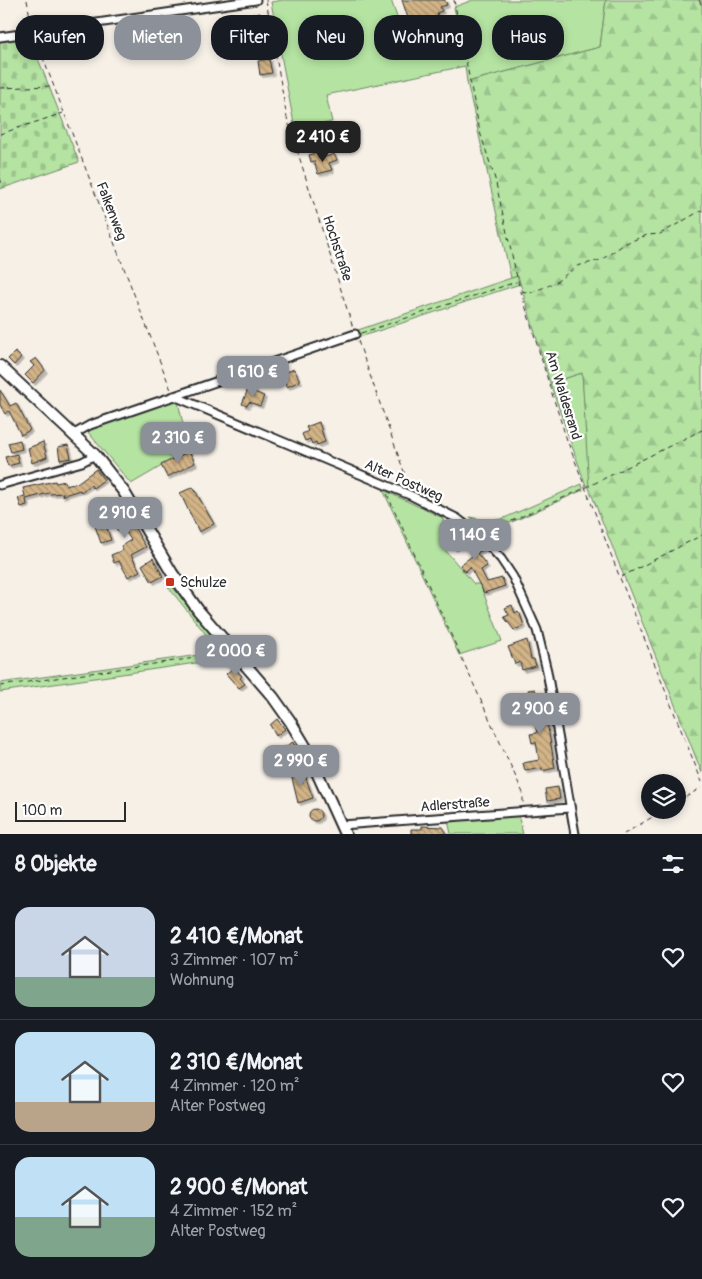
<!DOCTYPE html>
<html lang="de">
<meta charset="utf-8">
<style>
:root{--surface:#171b24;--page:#20242c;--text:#f1f3f6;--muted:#9ea1a6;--line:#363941;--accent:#8c9099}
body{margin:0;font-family:Pangolin,sans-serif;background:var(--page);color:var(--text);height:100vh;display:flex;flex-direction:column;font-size:19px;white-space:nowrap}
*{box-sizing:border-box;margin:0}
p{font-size:16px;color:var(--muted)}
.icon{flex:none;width:28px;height:28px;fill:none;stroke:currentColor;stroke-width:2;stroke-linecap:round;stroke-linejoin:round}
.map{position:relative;height:834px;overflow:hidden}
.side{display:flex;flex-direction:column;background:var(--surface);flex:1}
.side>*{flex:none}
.hud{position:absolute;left:15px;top:15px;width:672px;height:45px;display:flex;gap:10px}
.tools{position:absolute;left:641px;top:774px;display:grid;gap:10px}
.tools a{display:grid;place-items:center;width:45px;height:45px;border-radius:50%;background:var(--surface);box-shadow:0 2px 8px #0003;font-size:25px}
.scale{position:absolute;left:15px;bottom:12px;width:111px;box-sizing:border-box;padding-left:5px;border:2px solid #2b2b2b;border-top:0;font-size:14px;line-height:18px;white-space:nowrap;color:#2b2b2b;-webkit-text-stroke:4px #fff;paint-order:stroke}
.price{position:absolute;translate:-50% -42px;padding:0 11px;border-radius:10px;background:var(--accent);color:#fff;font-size:16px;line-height:32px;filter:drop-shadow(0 1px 2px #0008)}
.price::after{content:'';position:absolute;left:50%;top:30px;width:15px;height:11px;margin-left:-8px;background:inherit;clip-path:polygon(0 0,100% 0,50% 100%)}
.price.selected{background:#222;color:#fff}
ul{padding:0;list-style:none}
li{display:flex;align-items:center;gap:15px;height:125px;padding:0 15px}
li+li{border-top:1px solid var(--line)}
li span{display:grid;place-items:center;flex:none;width:140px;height:100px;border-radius:15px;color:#555}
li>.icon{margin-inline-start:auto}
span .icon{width:60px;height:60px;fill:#fffc;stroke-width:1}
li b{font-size:21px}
h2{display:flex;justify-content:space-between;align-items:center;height:60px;padding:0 15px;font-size:21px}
.pill{padding:0 18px;border-radius:20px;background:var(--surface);box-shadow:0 2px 8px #0003;font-size:18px;line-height:45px}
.pill.selected{background:var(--accent);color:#fff}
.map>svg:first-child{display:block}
.grass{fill:#b4e3a2;stroke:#708766}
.forest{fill:url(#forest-firs);stroke:#708766}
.cemetery{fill:url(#cemetery-stones);stroke:#708766}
.building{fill:url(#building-back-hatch);stroke:#2b2b2b;filter:url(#shadow)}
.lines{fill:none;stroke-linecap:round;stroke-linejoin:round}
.street-casing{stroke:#2b2b2b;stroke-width:11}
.secondary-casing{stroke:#2b2b2b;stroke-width:14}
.path{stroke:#2b2b2b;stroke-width:1;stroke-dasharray:5 4;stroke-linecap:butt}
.street{stroke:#fff;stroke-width:7}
.secondary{stroke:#fff;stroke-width:10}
.poi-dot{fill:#c8321e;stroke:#fff;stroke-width:2}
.labels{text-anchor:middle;stroke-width:4.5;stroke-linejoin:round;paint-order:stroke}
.street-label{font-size:14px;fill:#2b2b2b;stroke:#fff}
.poi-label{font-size:14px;fill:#2b2b2b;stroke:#fff;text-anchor:start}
</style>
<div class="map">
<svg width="702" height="834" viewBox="0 0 702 834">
<defs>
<pattern id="forest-firs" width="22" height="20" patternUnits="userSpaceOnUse" patternTransform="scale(1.25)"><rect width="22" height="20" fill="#b4e3a2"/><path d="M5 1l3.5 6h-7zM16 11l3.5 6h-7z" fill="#9bc38c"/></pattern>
<pattern id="cemetery-stones" width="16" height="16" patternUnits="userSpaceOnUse" patternTransform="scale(1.25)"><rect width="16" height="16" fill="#b4e3a2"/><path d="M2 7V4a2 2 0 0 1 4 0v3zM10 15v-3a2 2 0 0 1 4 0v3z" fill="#9bc38c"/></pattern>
<pattern id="building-back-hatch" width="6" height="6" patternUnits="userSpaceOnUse" patternTransform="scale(1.25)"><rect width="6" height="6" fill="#d3b487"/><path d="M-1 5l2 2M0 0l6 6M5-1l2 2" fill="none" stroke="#ab936f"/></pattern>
<filter id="shadow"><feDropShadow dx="2.5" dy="2.5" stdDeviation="0" flood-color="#0004"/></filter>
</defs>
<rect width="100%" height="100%" fill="#f6f0e7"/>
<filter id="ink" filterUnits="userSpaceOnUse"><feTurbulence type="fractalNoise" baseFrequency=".02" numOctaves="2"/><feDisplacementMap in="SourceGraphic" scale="10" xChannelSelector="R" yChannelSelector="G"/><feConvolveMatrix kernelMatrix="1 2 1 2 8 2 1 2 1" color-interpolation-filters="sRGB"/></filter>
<g filter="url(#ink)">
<!-- grass -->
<path class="grass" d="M283 0H391L407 46 460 35 454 7 473 0H606L600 47 467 82 465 66 326 95 332 122 295 129 271 2Z
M517 276 520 284 360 337 358 330Z
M582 373 590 484 586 486 550 383Z
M166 401 178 402 189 450 131 484 87 431Z
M582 484 583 490 501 527 495 533 470 517 488 521 502 519Z
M383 490 443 518 446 551 474 584H480L502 641 459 655Z
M165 583 171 585 230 658 0 692V683L220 652Z
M518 815 523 834H451L448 820Z"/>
<!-- forest -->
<path class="forest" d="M606 0H702V773L589 488 582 373 550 383 518 276 511 278 467 82 600 47Z"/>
<!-- cemetery -->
<path class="cemetery" d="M26 38 31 41 79 162 0 189V42Z"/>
<!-- building -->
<path class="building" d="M402 0H445L447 5 440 7 442 11 437 13 438 17 410 24Z
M260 13 264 35 253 37 251 29H247L246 24 250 23 248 15Z
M269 59 272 73 260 75 258 61Z
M317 152 319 159 334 154 337 160 329 163 332 170 318 174 314 161 311 162 309 155Z
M15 352 21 357 14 365 8 359Z
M36 358 45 370 33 383 25 375 34 366 30 362Z
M294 369 300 381 287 387 281 374Z
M248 389 264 396 260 406 249 402 247 406 242 404Z
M0 390 10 406 16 403 30 430 21 435 9 411 5 414 0 405Z
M319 422 325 442 317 445 316 442 312 444 310 439 305 441 302 434 308 431 306 427Z
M20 440 22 449 11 452 8 443Z
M43 442 47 457 32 463 28 448Z
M68 445 71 458 60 460 58 447Z
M189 451 195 463 167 477 161 465Z
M17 454 19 463 8 466 5 457Z
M96 469 104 480 93 488 91 485 81 492 80 490 61 496 64 493 50 494 49 493 26 499 27 505 21 507 18 498 25 496 23 488 55 481 56 483 65 481 66 486 77 483Z
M193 487 214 524 199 532 180 493Z
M105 499 109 504 117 499 146 547 131 555 140 571 128 577 119 561 114 563 111 555 123 550 121 546 131 540 123 528 118 531 115 526 120 522 113 510 107 514 100 501Z
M105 523 111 540 101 543 95 526Z
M460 527 476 540 484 549 477 553 487 566 481 570 487 582 502 578 505 586 484 593 470 567 465 572 460 565 476 553 467 541 454 549 449 540 457 535 454 531Z
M153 558 163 576 152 582 142 565Z
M512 605 515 613 518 611 520 614 524 626 514 630 504 617 509 615 505 608Z
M527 640 531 659H534L536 666 522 670 520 662 515 664 508 647Z
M234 667 242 676 240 678 245 684 239 688 226 674Z
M535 689 536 694 542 693 555 768 542 771V768L525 771 523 763 539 760 536 742 532 743 531 738 530 734 537 733 528 690Z
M277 719 285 729 276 736 270 725Z
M293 742 299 754 290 759 283 748Z
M303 770 313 798 298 803 291 774Z
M558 787 560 799 547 801 545 789Z
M309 815a6 6 0 1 1 12 0a6 6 0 1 1-12 0Z
M422 826 443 827 447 834H411V829H422Z"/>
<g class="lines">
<defs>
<path id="street" d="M0 37 256 0
M174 396 412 496 458 519 480 536 501 559 513 577 537 630 547 671 575 834
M74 434 90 425 355 334
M0 485 82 462 95 455
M342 825 570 808"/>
<path id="secondary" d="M0 366 95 455 124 492 172 573 198 610 273 697 290 721 305 746 345 834"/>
</defs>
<!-- street casing -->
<use href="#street" class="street-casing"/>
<!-- secondary casing -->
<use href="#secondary" class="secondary-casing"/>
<!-- path -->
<path class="path" d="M27 0 31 24
M266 0 287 118 353 328
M454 0 480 132 495 179 518 282 553 397 567 440 620 578 702 782
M699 0 702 6
M36 40 171 390
M0 88 52 86
M0 134 63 113
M0 178 3 187
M522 291 530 293 555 283 577 266 601 260 626 243 647 235 660 234 702 210
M361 333 516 282
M358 341 409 486
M387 494 514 773 523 793V803
M487 532 585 488 702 430
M621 577 702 535
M0 686 223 654
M678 802 702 787
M624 834 664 810"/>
<!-- street -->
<use href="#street" class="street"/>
<!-- secondary -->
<use href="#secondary" class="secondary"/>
</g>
</g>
<!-- markers -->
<rect class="poi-dot" x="165" y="577" width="10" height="10" rx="2.5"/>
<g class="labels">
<!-- street labels -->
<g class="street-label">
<text transform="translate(112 211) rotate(69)" y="5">Falkenweg</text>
<text transform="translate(338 248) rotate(72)" y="5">Hochstraße</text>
<text transform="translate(564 395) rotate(73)" y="5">Am Waldesrand</text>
<text transform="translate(404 480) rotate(24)" y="5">Alter Postweg</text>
<text transform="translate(455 804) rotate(-4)" y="5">Adlerstraße</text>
</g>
<!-- poi labels -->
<g class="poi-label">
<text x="180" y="587">Schulze</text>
</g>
</g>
</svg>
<div class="tools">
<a><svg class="icon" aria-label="layers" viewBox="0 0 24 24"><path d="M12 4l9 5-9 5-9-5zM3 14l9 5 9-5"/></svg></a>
</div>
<div class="scale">100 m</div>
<b class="price selected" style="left:323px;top:163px">2 410 €</b>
<b class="price" style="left:253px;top:398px">1 610 €</b>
<b class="price" style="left:178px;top:464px">2 310 €</b>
<b class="price" style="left:125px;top:539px">2 910 €</b>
<b class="price" style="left:475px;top:561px">1 140 €</b>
<b class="price" style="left:236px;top:677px">2 000 €</b>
<b class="price" style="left:540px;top:735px">2 900 €</b>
<b class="price" style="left:301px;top:787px">2 990 €</b>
<div class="hud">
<a class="pill">Kaufen</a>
<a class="pill selected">Mieten</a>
<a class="pill">Filter</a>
<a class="pill">Neu</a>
<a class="pill">Wohnung</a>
<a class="pill">Haus</a>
</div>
</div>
<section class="side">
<h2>8 Objekte<svg class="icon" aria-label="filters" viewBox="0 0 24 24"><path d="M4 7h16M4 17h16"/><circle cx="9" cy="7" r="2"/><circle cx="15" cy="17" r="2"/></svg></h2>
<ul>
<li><span style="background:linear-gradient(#c9d6e8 70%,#7fa58c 0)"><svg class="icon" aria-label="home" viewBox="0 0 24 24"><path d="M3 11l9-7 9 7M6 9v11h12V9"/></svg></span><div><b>2 410 €/Monat</b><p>3 Zimmer · 107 m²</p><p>Wohnung</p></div><svg class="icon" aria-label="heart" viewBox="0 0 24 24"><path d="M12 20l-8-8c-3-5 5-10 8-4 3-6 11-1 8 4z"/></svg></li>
<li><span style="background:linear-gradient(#bfe0f5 70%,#b9a48a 0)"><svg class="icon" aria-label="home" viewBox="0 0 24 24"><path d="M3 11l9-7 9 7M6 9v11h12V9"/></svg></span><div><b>2 310 €/Monat</b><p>4 Zimmer · 120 m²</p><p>Alter Postweg</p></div><svg class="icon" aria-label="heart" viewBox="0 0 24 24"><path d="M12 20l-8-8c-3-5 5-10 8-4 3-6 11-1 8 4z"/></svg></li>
<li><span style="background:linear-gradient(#bfe0f5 60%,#7fa58c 0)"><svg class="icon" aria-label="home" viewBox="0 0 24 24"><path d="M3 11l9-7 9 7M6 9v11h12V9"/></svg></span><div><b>2 900 €/Monat</b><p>4 Zimmer · 152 m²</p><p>Alter Postweg</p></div><svg class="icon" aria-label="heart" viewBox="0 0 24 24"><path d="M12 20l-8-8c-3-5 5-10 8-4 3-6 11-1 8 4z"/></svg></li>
</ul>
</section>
